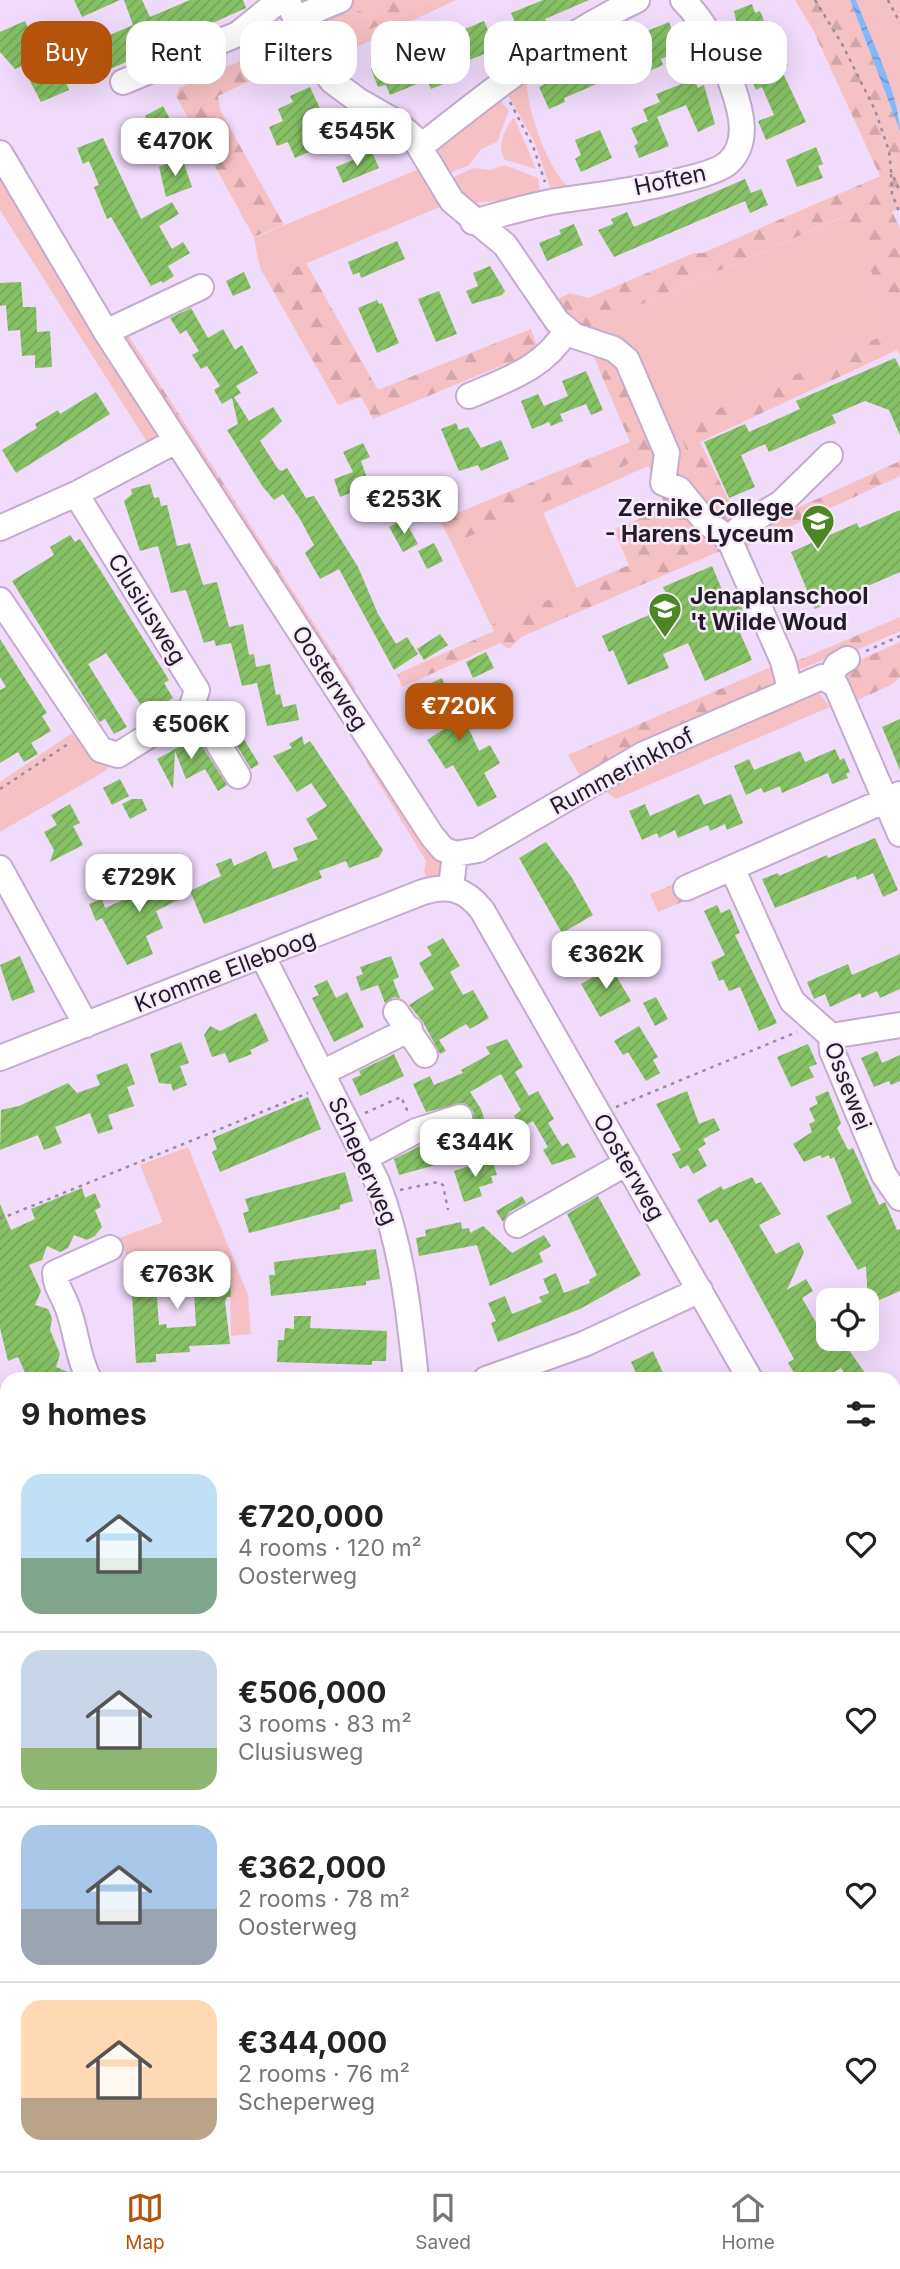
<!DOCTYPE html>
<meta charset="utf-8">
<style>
:root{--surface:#fff;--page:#f2f2f2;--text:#222;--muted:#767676;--line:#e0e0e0;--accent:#b45309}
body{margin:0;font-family:Inter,sans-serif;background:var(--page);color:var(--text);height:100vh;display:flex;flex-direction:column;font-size:26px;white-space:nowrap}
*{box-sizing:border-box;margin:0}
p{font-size:23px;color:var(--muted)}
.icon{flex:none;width:38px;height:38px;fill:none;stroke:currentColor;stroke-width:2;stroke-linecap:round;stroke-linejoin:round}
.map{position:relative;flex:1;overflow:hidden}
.sheet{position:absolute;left:0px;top:1372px;width:901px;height:800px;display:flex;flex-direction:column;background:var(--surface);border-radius:21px 21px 0 0;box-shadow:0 7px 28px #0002}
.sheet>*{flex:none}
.top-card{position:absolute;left:21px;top:21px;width:859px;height:63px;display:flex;gap:14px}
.tools{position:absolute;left:816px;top:1288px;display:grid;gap:14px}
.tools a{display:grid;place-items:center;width:63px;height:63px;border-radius:14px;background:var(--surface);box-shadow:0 7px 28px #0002;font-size:35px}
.price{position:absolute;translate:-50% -60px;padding:0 16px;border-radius:14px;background:#fff;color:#222;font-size:23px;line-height:46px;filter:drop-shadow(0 2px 4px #0008)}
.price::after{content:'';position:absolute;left:50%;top:42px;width:21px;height:16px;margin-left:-10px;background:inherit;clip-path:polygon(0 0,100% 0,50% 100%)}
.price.selected{background:var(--accent);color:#fff}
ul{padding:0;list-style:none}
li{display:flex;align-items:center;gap:21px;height:175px;padding:0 21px}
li+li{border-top:2px solid var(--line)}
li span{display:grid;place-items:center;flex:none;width:196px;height:140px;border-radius:21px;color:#555}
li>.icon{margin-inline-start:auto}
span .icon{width:84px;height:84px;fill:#fffc;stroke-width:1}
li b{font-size:30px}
h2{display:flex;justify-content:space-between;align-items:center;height:84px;padding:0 21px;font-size:30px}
.chip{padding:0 24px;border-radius:21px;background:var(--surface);box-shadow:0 7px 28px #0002;font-size:24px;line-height:63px}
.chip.selected{background:var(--accent);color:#fff}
.dock{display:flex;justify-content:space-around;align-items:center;height:98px;border-top:2px solid var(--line);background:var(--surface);font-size:19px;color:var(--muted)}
.dock a{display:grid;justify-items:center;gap:4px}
.dock .selected{color:var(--accent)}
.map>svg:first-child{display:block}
.grass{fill:#f6c1c4}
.forest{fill:url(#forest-firs)}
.water{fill:url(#water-waves)}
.building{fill:url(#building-hatch)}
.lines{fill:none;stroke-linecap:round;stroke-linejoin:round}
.minor-casing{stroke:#c4aacf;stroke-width:28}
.path{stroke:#9a8aa2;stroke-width:2.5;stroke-dasharray:3.5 5;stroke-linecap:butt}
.minor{stroke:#fff;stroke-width:24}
.labels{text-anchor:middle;stroke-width:5;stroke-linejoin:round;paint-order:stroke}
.street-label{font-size:23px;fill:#241b29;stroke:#f7ecfc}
.poi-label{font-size:23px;font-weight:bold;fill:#241b29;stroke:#f7ecfc;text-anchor:end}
</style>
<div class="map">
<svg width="900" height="2171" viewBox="0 0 900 2171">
<defs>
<pattern id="forest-firs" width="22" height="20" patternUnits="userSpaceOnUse" patternTransform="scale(1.75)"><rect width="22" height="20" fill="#f6c1c4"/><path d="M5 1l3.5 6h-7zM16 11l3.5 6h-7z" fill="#d3a5a8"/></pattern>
<pattern id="water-waves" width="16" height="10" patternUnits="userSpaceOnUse" patternTransform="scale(1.75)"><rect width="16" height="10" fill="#84b8fa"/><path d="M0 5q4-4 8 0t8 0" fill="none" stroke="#6c95ca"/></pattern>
<pattern id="building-hatch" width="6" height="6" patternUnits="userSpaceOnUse" patternTransform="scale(1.75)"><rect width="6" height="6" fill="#86c165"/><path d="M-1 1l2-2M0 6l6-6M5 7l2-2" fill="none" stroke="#74a558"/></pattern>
</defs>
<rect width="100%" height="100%" fill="#f0dbfa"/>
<!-- grass -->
<path class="grass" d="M355 0H385L316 29 325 49 434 0H456L325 62 310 20Z
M856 0H900V116Z
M527 79C525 105 549 174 571 189L551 190 534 141 508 95 507 92Z
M499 99 509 111 497 142 481 149 469 165 445 175 438 148Z
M514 117 536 169 505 160C496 146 505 129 514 117Z
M0 163 167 435 149 445 0 210Z
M504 165 538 178 540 192 532 198 473 203 468 202 450 179 473 168 490 170Z
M421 168 442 206 267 280 260 268 254 238Z
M848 215 887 309 900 306V328L677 427 716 523 671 479V456L578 332Z
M660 446 654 477 648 466 543 513 577 589 491 625 452 544 615 471Z
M813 692 820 694 830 707 616 799 605 791 661 755Z
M75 731 110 761 107 770 0 832V782Z
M375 756 446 861 443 879 430 885 424 872 426 861 366 762Z
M188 1147 248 1295 251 1334 231 1336 230 1275 190 1277 189 1265 152 1267 151 1260 129 1261 119 1238 163 1222 140 1165Z"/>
<!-- forest -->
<path class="forest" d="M385 0H434L326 49 316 29Z
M795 0H850L900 131V208L892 212 900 228V306L887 309 847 215 578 332 552 302 570 293 588 298 694 253H703L880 176 813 30Z
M297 36 304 55 218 96 220 110 284 225 254 237 176 96 179 88Z
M306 263 378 390 531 329 539 350 373 419 361 397 338 405 267 280Z
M900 328V355L897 350 700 442 739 521 727 526 716 523 677 427Z
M126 332 356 689 353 692 120 335Z
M593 355 618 358 660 446 615 471 452 544 440 520 630 442Z
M900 461V476L746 547 741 538 747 531Z
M660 491 670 492 727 548 521 637 509 649 500 643 402 687 397 674 494 631 491 625 629 565 614 530 665 507Z
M900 617V631L836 659 833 656 796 671 792 663Z
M900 642V677L891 685 853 702 842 676 853 663Z
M773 666 775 683 580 776 568 755Z
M679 882 689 899 658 912 650 894Z"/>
<!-- water -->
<path class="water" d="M850 0H856C869 35 900 96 900 131Z"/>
<!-- building -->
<path class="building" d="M74 0H120L82 17Z
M124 0H142L150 17 190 0H243L246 8 108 70 96 41 133 25Z
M543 0H589L545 19 548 27 534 33 530 24 517 27 511 13Z
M752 4 755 13 760 11 775 47 779 45 788 66 781 69 806 122 766 140 758 121 774 115 762 87 756 90 748 71 763 65 751 37 736 43 730 28 737 25 734 11Z
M25 21 47 71 59 66 69 90 41 102 22 66 15 69 0 52V32Z
M484 21 488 30 496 27 504 46 457 65 461 77 431 89 427 80 390 95 386 85 378 87 371 69 382 65 378 56 401 47 408 65 441 51 439 46 448 42 446 37Z
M669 22 674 35 669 36 676 53 661 59 663 65 647 72 645 67 612 81 611 78 564 98 565 102 549 109 539 87 616 45 614 40 646 27 647 31Z
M694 79 698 88 704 85 715 124 698 132 686 105 657 117 669 146 639 158 634 146 638 143 631 128 648 121 643 109 660 102 656 94Z
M310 87 335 141 295 158 288 142 277 146 269 127 283 121 278 109 293 102 290 96Z
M163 106 171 121 153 131 145 116Z
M600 130 612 158 581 172 575 159 581 155 575 140Z
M103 138 141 219 172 202 179 214 159 226 172 249 183 242 190 253 168 266 174 276 163 283 161 281 151 286 111 217 107 219 94 187 99 185 89 161 83 164 77 148Z
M816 147 823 164 818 166 823 178 797 187 786 160Z
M372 152 379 168 343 183 336 167Z
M182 158 192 187 166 197 159 167Z
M745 179 751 193 761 189 768 205 750 213 745 201 614 257 598 230 613 224 611 219 627 212 634 227Z
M574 224 583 245 547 261 539 243 561 234 559 230Z
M397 241 405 259 361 278 359 272 353 275 348 262Z
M490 266 505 291 502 295 472 304 466 291 478 286 473 273Z
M244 272 251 288 233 296 226 281Z
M21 282 23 307H36L37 332 50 331 52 367 35 368V355L22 356 20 330 8 331 6 305 0 306V283Z
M439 291 457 334 436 342 418 299Z
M377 300 379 304 382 303 399 343 377 353 358 308Z
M191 308 208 338 223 329 235 350 242 345 258 373 236 386 241 393 234 397 249 421 273 407 282 421 260 441 278 469 282 471 287 468 306 498 314 496 358 567 378 614 396 644 407 637 418 654 394 670 339 569 320 579 305 553 314 545 300 519 283 494 274 500 263 487 227 430 238 424 232 398 222 404 214 390 220 386 207 366 201 369 192 355 199 351 186 330 180 334 170 318Z
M895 358 900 368V435L889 410 865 401 832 415 836 423 769 452 765 444 741 455 755 487 729 498 704 442 745 424 749 432 800 409 796 401Z
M586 371 603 410 591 415 586 404 560 414 563 421 551 426 549 422 532 429 521 401 538 394 544 406 568 396 562 381Z
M96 392 110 414 16 473 2 450 37 428 35 424 58 410 60 414Z
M456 423 459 430 468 427 481 448 501 440 509 459 481 471 478 465 459 471 441 429Z
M363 443 370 457 361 461 372 493 364 496 360 489 340 497 334 479 353 472 343 452Z
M150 484 154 498 159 497 161 506 167 505 177 546 190 543 203 585 217 582 229 627 243 624 249 655 254 654 256 667 270 664 276 695 280 694 283 707 296 704 299 720 267 726 257 683 242 686 231 643 216 646 214 640 204 643 186 590 171 593 158 546 140 551 124 501 132 494 131 489Z
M900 510V572L815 609 791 552 857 523 859 528Z
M404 519 418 544 403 552 389 527Z
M70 535 75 542 80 539 97 565 169 680 164 683 173 698 147 714 106 653 88 664 127 727 114 734 105 719 100 722 97 718 12 581 54 555 50 547Z
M434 543 443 561 427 569 418 551Z
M712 566 726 599 734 596 736 602 739 601 746 618 743 619 746 625 738 628 752 660 705 681 688 643 663 654 669 668 628 685 613 650 609 652 602 636 671 605 663 587Z
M440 634 448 645 424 660 417 649Z
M0 639 47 713 42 716 51 731 31 743 38 754 24 762 18 752 0 763V690L6 687 0 677Z
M486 652 494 668 473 678 466 662Z
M442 678 445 686 448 684 479 751 490 745 500 763 484 773 497 797 478 807 453 765 446 769 427 740 444 729 432 703 422 708 414 691Z
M224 707 259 764 251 769 216 711Z
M900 719V770L882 727Z
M190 727 227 785 218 791 205 769 186 779 175 751 173 789 157 759 188 742 182 732Z
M302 736 304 745 310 741 383 850 379 857 349 868 346 861 319 871 322 878 204 924 190 891 221 876 216 864 231 858 234 866 266 851 273 869 298 860 293 848 318 839 306 819 327 806 311 783 297 792 273 756 292 748 289 744Z
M835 749 840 760 844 758 850 772 846 774 848 778 832 784 828 773 782 793 780 786 764 793 761 788 746 795 734 766 749 759 754 770 800 751 805 762Z
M120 779 129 796 112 805 103 788Z
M699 794 704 805 731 794 743 823 727 830 725 824 710 831 708 825 678 838 675 830 659 838 657 833 642 840 629 811 645 804 650 816Z
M132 799H142L147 810 130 819 122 804Z
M70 804 80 823 73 826 83 845 50 862 54 850 44 832 57 825 51 815Z
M875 838 898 890 883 897 873 873 857 880 856 876 775 908 762 879 778 873 779 876 827 855 828 858Z
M546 842 572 878 593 915 562 933 519 858Z
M168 855 184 897 156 911 163 928 146 936 153 954 127 965 102 918 96 921 89 904 102 899 105 908 164 882 156 859Z
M717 905 721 913 730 909 740 933 735 935 777 1023 759 1031 740 987 729 991 723 979 719 981 711 962 725 955 704 911Z
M443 938 460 966 450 972 463 995 473 990 489 1018 470 1029 466 1024 439 1040 446 1051 440 1054 423 1022 409 1005 434 989 419 963 432 955 427 947Z
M900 954V989L880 998 877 991 862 998 860 993 830 1007 825 994 814 999 807 982 848 964 852 975Z
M20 956 35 992 12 1001 0 965Z
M391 956 399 977 393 980 400 998 394 997 385 1003 378 985 361 991 356 977 363 974 360 967Z
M609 964 631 1001 600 1017 581 984 595 976 592 971Z
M327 980 336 998 347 992 364 1027 334 1042 312 998 319 995 314 986Z
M656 997 668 1019 655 1026 643 1003Z
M256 1013 269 1041 250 1050 252 1054 229 1063 225 1053 212 1057 204 1035 210 1026 220 1031Z
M639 1026 658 1057 653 1060 660 1073 646 1081 628 1052 623 1055 614 1041Z
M507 1039 523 1067 515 1072 529 1096 538 1091 554 1119 548 1123 562 1146 568 1143 576 1157 552 1165 543 1150 548 1147 533 1121 521 1128 514 1116 521 1110 501 1074 470 1092 481 1109 493 1146 480 1150 472 1126 474 1112 464 1103 426 1112 413 1084 430 1076 434 1085 463 1073 461 1070 490 1054 486 1047Z
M181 1042 189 1063 180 1066 187 1085 173 1091 171 1084 159 1083 150 1054Z
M808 1044 817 1064 809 1067 814 1077 791 1087 777 1057Z
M877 1051 882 1063 900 1055V1081L891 1085 889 1081 874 1087 861 1058Z
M394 1054 404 1076 360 1096 352 1079 361 1075 359 1071Z
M127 1063 135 1084 127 1087 134 1106 108 1115 113 1129 98 1134 90 1113 55 1127 62 1143 44 1150 38 1135 0 1150 1 1110 19 1106 68 1083 77 1093 100 1085 96 1075Z
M687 1091 699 1124 714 1118 720 1130 703 1139 706 1144 698 1149 707 1166 693 1174 688 1165 680 1169 672 1154 681 1150 656 1104Z
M828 1091 841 1123 837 1128 848 1150 853 1148 879 1205 885 1202 897 1230 900 1229V1291L868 1305 866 1266 858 1270 826 1216 852 1203 834 1157 830 1159 829 1155 822 1158 820 1155 804 1162 793 1144 812 1132 809 1124 815 1121 809 1108 818 1104 815 1097Z
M308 1097 321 1129 220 1172 212 1152 217 1149 213 1138Z
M445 1143 450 1161 399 1175 394 1159 424 1144 425 1149Z
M492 1159 497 1175 491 1176 493 1183 479 1187 482 1196 464 1202 454 1171Z
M345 1172 353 1201 340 1205V1209L249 1233 243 1213 249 1211 245 1199Z
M752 1177 756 1184 761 1182 781 1214 759 1225 776 1254 799 1242 804 1252 787 1290 806 1279 813 1291 802 1298 817 1324 821 1321 828 1331V1339H833L836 1344 842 1340 865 1373 855 1379H848L841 1368 823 1379H798L788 1363 794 1359 731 1243 717 1219 710 1223 697 1200 721 1186 723 1190Z
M82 1188 85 1198 95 1193 101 1207 95 1210 102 1227 95 1236 87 1240 74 1235 68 1248 60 1252 47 1246 42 1260 29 1265 41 1291 35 1305 48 1309 52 1318 50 1330 60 1354 56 1367 70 1373 73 1379H28L18 1357 8 1361 0 1328V1204L11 1230 35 1219 31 1209Z
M522 1196 526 1203 509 1212 503 1222 496 1211Z
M598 1196 641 1275 580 1309 498 1342 491 1323 496 1321 488 1303 505 1296 512 1314 542 1302 539 1297 549 1293 543 1279 556 1273 564 1293 590 1283 589 1280 597 1275 567 1214Z
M461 1222 462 1229 469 1228 470 1233 483 1226 512 1253 544 1235 551 1246 539 1253 543 1262 490 1286 477 1245 419 1256 416 1238 426 1236 425 1230Z
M376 1249 380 1279 366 1281V1285L271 1296 269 1275H275L274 1262Z
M151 1260V1267L189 1265 190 1284 156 1285 159 1325 166 1324 167 1328 196 1326 193 1277 230 1275 231 1297H227L225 1302 230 1344 189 1346 190 1352 156 1354V1362L136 1363 130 1261Z
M294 1316H311L310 1328 387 1331 386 1361H372V1365L277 1362 278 1340H284L285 1328 294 1329Z
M653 1351 663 1373 657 1376 658 1379H639L631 1362Z"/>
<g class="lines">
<defs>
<path id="minor" d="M287 0 313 56 332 81 359 101 396 122 414 138 452 201 505 245 557 321 575 336 614 349 627 360 667 453 663 483 679 489 706 522 729 539 783 661 790 689
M295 19 340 0
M123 82 238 34 280 0
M420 147C489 92 557 38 637 0
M0 153 106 332 432 836 443 849 455 854 451 887
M473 222C499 215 525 207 551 202 586 196 705 183 728 163 750 143 741 111 733 88 723 57 706 23 683 0
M106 332 201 287
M469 396C508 379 544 368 566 331
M0 528 76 494 176 441
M729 539 741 527 781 503 830 455
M0 600 101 750 118 755 191 709 197 690 76 494
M830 679 837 665 847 659
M191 709 198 711 238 776
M455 854 478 850 644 754 822 677 836 685 900 834
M0 868 86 1025
M732 868 792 1001 831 1036 832 1051 884 1175 900 1198
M686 888 900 794
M263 957 377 1182C402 1246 409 1311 416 1379
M396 1012 425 1055
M831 1036 900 1025
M0 1058 423 892C449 884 465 889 482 910L750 1379
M322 1073 410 1029
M365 1158 416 1131 460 1117
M517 1225 627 1163
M89 1379C77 1356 77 1333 68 1309 64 1296 55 1286 55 1273L110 1248
M486 1379 584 1344 700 1290
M0 1466 7 1463
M894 1617 900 1616
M0 1645 7 1649
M894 1828 900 1831
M894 1850 900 1848
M0 1933 7 1930
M250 2165 254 2171
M467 2165 471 2171
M771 2165 777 2171
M217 2171 230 2165
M272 2171 289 2165"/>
</defs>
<!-- minor casing -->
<use href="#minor" class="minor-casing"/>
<!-- path -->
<path class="path" d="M815 0 842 44 875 110 889 151 891 171 900 192
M888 0 900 23
M510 102 533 146 545 182
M891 174 892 194 900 214
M866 651 900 636
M0 789 71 742
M616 1107 797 1032
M365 1113 401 1097 408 1112
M400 1190 438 1182 443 1185 448 1210
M0 1219 308 1093
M894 1565 900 1568"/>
<!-- minor -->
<use href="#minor" class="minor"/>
</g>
<!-- icons -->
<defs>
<symbol id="school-pin" viewBox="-11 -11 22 30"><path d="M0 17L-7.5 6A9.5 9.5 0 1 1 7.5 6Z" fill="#4c8724" stroke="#f7ecfc"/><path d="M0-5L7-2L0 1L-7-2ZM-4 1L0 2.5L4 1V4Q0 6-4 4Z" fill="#fff"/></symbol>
</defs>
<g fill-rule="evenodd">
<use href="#school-pin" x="799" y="502" width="38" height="52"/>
<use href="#school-pin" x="646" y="590" width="38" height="52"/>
</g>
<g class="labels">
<!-- street labels -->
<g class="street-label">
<text transform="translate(670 180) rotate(-12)" y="8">Hoften</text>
<text transform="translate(147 609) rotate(58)" y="8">Clusiusweg</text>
<text transform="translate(330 678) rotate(57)" y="8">Oosterweg</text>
<text transform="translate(622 771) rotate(-28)" y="8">Rummerinkhof</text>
<text transform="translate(225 971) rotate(-21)" y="8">Kromme Elleboog</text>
<text transform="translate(848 1086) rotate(69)" y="8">Ossewei</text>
<text transform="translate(363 1161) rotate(66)" y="8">Scheperweg</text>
<text transform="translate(629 1167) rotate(60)" y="8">Oosterweg</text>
</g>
<!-- poi labels -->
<g class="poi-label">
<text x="794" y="516">Zernike College<tspan x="794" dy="26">- Harens Lyceum</tspan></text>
<text x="690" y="604" text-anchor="start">Jenaplanschool<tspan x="690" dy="26">'t Wilde Woud</tspan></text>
</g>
</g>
</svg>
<div class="tools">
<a><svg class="icon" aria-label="locate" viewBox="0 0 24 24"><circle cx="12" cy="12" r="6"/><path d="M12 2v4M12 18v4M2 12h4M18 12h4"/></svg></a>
</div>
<b class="price" style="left:357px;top:168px">€545K</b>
<b class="price" style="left:175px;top:178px">€470K</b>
<b class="price" style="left:404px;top:536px">€253K</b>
<b class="price selected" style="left:459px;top:743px">€720K</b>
<b class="price" style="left:191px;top:761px">€506K</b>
<b class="price" style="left:139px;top:914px">€729K</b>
<b class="price" style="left:606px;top:991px">€362K</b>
<b class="price" style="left:475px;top:1179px">€344K</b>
<b class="price" style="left:177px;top:1311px">€763K</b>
<div class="top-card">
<a class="chip selected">Buy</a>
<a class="chip">Rent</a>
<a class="chip">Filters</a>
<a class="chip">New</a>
<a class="chip">Apartment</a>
<a class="chip">House</a>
</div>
<section class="sheet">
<h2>9 homes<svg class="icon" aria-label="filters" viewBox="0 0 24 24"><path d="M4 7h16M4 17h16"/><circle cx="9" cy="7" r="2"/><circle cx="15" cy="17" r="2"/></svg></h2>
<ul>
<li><span style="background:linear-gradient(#bfe0f5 60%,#7fa58c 0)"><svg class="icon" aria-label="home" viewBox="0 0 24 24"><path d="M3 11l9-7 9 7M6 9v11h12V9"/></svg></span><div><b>€720,000</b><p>4 rooms · 120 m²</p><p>Oosterweg</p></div><svg class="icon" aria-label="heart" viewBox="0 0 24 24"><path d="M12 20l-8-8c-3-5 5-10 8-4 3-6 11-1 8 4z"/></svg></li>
<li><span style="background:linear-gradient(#c9d6e8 70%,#8fb573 0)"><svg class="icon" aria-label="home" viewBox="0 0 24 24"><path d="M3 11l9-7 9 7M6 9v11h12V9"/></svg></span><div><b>€506,000</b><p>3 rooms · 83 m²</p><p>Clusiusweg</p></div><svg class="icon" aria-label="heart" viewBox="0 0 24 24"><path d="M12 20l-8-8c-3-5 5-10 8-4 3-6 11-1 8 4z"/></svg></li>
<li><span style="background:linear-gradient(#a9c7e8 60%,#9aa5b1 0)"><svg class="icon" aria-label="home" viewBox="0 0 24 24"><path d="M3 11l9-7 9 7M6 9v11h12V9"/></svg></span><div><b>€362,000</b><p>2 rooms · 78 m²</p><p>Oosterweg</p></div><svg class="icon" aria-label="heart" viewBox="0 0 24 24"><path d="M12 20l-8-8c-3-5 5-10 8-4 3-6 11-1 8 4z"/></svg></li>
<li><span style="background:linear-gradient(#ffd9b3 70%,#b9a48a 0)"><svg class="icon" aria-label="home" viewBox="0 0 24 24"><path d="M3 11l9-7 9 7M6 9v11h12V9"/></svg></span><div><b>€344,000</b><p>2 rooms · 76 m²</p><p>Scheperweg</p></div><svg class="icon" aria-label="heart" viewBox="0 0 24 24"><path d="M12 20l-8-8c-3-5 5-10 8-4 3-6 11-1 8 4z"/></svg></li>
</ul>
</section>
</div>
<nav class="dock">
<a class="selected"><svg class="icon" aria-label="map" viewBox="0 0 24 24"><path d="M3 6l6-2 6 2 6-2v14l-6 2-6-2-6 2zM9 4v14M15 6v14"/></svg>Map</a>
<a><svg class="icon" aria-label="saved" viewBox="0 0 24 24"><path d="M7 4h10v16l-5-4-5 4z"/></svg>Saved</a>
<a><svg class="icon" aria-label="home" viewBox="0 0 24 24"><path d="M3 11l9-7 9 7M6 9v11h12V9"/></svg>Home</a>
</nav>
